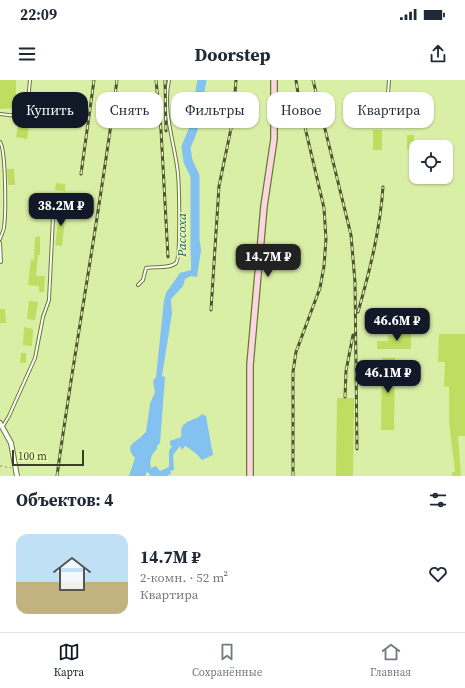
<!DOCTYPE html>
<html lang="ru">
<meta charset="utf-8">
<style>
:root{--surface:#fff;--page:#f2f2f3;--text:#1f2937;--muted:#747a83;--line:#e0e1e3;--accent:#111827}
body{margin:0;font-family:"Source Serif 4",serif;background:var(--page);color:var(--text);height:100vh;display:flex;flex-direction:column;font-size:15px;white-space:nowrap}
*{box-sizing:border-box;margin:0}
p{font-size:13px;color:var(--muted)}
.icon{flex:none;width:22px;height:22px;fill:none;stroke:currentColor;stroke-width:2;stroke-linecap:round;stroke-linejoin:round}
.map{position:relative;height:396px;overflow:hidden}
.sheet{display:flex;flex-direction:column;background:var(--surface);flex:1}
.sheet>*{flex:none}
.banner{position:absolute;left:12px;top:12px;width:441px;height:36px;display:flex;gap:8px}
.tools{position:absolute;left:409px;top:60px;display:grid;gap:8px}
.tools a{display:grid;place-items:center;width:44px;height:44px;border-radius:8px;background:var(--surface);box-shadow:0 1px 3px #0004;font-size:20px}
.scale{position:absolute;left:12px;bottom:10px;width:72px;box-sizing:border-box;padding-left:4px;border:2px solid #384023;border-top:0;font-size:11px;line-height:14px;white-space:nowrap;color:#384023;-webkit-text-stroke:3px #e7fdb3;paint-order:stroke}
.price{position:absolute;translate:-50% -34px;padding:0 9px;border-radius:8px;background:var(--accent);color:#fff;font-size:13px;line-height:26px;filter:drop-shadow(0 1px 2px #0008)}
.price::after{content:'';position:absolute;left:50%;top:24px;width:12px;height:9px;margin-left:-6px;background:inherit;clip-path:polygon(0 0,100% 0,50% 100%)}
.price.active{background:#222;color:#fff}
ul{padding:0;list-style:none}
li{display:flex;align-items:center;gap:12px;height:100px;padding:0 16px}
li span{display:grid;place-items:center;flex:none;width:112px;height:80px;border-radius:12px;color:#555}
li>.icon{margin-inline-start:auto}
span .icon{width:48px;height:48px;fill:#fffc;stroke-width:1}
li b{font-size:17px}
h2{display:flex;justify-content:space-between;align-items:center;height:48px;padding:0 16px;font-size:17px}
.pill{padding:0 14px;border-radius:12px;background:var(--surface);box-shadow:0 1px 3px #0004;font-size:14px;line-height:36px}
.pill.active{background:var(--accent);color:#fff}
.status{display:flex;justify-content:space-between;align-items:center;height:28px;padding:0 20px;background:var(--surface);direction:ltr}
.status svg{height:11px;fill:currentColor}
header{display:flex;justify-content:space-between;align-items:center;height:52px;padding:0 16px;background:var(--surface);font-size:18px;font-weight:700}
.tab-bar{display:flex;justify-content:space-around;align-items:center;height:56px;border-top:1px solid var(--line);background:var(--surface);font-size:11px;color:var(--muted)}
.tab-bar a{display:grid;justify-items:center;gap:2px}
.tab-bar .active{color:var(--accent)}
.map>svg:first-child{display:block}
.water{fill:#82c1f0}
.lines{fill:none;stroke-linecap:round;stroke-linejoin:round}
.river{stroke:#82c1f0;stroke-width:9}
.building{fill:#bedd61}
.lane-casing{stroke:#677933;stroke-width:4}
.street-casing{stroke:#677933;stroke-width:6}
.secondary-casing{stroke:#677933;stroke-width:8}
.path{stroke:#839160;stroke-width:1;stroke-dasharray:2 3;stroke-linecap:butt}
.lane{stroke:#fff;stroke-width:2}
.street{stroke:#fff;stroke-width:4}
.secondary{stroke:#fdd6e3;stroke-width:5.5}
.rail-casing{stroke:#4b5532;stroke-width:3}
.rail{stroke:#e7fdb3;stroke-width:1.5;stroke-dasharray:4.5;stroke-linecap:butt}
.labels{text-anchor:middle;stroke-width:3;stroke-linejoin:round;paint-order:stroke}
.water-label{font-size:13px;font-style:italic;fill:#2b597a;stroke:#e7fdb3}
</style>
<div class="status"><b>22:09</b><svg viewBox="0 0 49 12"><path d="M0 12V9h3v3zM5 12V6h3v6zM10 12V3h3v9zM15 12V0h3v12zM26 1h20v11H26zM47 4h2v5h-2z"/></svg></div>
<header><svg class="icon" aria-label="menu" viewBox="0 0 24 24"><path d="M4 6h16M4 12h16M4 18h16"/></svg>Doorstep<svg class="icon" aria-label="share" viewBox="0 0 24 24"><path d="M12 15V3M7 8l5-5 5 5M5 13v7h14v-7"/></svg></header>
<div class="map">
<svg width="465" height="396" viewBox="0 0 465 396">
<rect width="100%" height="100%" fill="#daefa6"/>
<!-- water -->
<path class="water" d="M200 161 201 170 197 197 191 196 185 199 183 206 171 219 172 233 162 296 165 297 160 363 157 366V369C151 374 149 382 151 388L156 386 160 391 169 387V371L172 366 170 365V361L181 357C182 355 181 353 181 351 183 339 196 341 202 334L206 336 213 375 202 380C197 374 192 370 185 366L182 370 180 366 173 375 174 390 170 391 171 394 167 395 170 396H150L149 393 147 392 145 396H129L135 378C124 366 134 363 141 357 143 355 144 353 146 352L150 324 155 312 153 301 156 297 164 220 166 213 180 193 191 190V163Z"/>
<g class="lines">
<!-- river -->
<path class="river" d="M195 174V96L188 81 186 67 193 50 202 0"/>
</g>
<!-- building -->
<path class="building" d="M0 0H16V28L0 29Z
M19 39 30 41 27 59 16 57Z
M373 50H382V70H373Z
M407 55H414V69H407Z
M7 89H14L15 105H8Z
M56 103 65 104V111L55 110Z
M60 127 66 128 62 166 55 165Z
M40 156V175H38L36 196H45L44 212H39V206L28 205 31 179 34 180 35 157Z
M29 221 38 222 35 240 27 239Z
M0 229H5L6 243H0Z
M24 247 33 249 32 266 23 265Z
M401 250H411V269H377V261H388V255L401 256Z
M439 254H465V356H458L461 396H452V392H455L449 341V307L444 306 445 282H438Z
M21 273H26V283H20Z
M382 278H395L394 350H381Z
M337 318H354L353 396H336Z"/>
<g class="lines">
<defs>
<path id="lane" d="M389 0 387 28 401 40
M0 34 17 36 27 31 30 0
M0 62C6 70 6 134 4 147 4 151 1 155 0 159
M0 163 1 182
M138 205 143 200 146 188C155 186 170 189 176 183 181 178 179 106 178 94 175 63 162 32 169 0
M3 346 9 336 35 278 43 237 49 220 54 117 70 119"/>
<path id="street" d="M0 343 11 363 17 396"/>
<path id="secondary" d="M250 396V285L264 126 274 59V0"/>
</defs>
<!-- lane casing -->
<use href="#lane" class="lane-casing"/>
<!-- street casing -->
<use href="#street" class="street-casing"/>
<!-- secondary casing -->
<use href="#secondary" class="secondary-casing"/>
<!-- path -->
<path class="path" d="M0 386 11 388"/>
<!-- lane -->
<use href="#lane" class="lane"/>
<!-- street -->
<use href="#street" class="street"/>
<!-- secondary -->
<use href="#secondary" class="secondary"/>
<defs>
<path id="rail" d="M156 0 161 50 168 177
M165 0 166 51
M313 0 351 155 355 202 357 369
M81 94 94 0
M211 230 219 106 233 39 236 0
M358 232C370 190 380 150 383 107
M345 317 346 291 353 255
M57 396C75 264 100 133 117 0
M293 396V292L296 272 320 208 324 186 326 159 324 128 300 26 296 0"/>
</defs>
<!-- rail casing -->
<use href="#rail" class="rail-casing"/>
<!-- rail -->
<use href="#rail" class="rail"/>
</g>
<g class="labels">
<!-- water labels -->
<g class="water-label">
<text transform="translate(181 155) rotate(-90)" y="5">Рассоха</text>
</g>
</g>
</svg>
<div class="tools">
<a><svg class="icon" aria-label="locate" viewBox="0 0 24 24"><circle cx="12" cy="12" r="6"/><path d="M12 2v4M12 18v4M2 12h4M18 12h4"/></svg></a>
</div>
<div class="scale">100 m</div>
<b class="price" style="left:61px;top:147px">38.2M ₽</b>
<b class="price active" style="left:268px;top:198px">14.7M ₽</b>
<b class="price" style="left:397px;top:262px">46.6M ₽</b>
<b class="price" style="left:388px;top:314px">46.1M ₽</b>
<div class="banner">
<a class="pill active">Купить</a>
<a class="pill">Снять</a>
<a class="pill">Фильтры</a>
<a class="pill">Новое</a>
<a class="pill">Квартира</a>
</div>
</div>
<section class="sheet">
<h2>Объектов: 4<svg class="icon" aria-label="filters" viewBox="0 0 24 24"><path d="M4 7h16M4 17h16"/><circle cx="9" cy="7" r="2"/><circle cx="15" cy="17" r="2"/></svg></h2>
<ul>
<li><span style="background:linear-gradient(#bfe0f5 60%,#c2b280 0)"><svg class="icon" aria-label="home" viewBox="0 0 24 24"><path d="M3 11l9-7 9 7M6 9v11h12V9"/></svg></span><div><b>14.7M ₽</b><p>2-комн. · 52 m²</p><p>Квартира</p></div><svg class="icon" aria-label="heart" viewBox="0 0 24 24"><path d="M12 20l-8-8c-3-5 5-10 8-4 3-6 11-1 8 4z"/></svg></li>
</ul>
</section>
<nav class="tab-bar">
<a class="active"><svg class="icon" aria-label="map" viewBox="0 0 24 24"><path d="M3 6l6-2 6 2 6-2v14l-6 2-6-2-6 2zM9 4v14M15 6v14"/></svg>Карта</a>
<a><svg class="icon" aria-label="saved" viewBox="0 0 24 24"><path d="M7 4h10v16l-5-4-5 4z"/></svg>Сохранённые</a>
<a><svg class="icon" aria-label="home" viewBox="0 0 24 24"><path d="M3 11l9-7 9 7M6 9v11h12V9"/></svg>Главная</a>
</nav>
